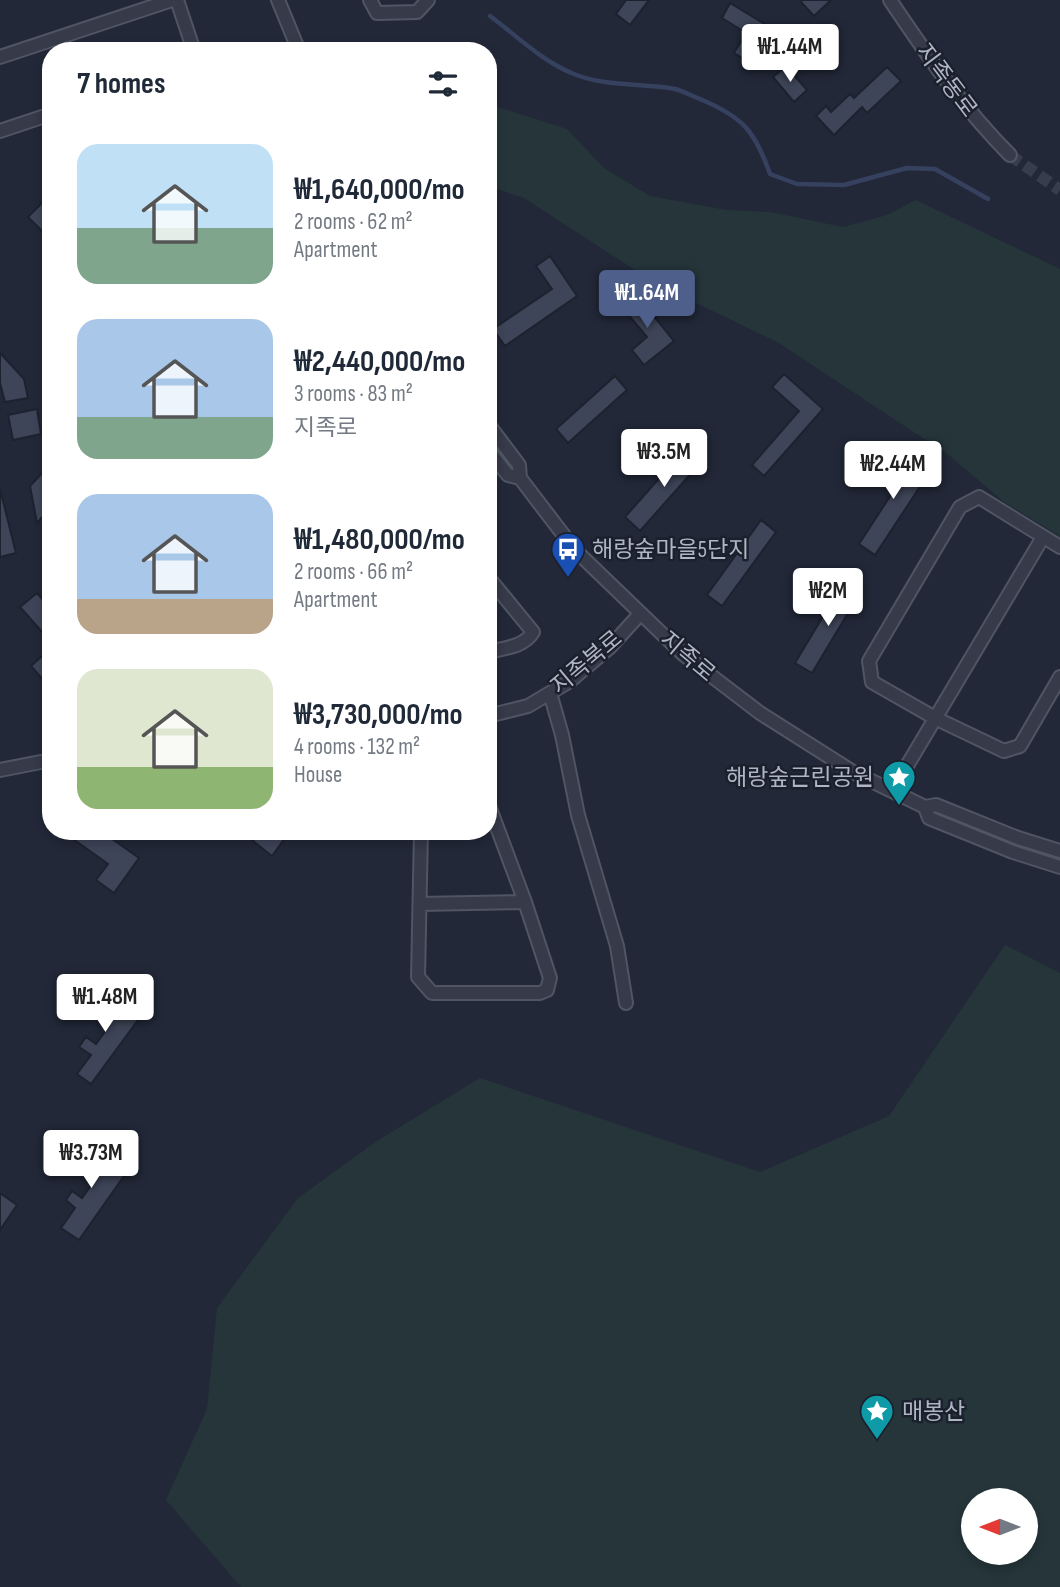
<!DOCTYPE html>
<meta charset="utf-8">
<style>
:root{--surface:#fff;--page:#f6f6f7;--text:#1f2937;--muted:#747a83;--accent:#4e5f8c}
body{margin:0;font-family:"Sofia Sans Condensed","Noto Sans KR",sans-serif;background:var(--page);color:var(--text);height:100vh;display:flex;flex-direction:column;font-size:26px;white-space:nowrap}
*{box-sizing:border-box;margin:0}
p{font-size:23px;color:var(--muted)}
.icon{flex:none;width:38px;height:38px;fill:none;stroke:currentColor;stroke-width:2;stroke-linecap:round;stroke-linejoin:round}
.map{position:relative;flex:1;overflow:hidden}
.details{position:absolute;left:42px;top:42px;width:455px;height:798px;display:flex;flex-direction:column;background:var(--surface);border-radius:28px;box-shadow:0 4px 10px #0003}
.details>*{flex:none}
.needle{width:46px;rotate:270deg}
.tools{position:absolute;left:961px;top:1488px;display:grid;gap:14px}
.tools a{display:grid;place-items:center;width:77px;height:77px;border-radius:50%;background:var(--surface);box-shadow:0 4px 10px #0003;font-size:35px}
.price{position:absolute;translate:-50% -60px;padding:0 16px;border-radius:7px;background:#fff;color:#222;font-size:23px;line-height:46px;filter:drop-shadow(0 2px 4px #0008)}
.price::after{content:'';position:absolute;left:50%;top:42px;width:21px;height:16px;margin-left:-10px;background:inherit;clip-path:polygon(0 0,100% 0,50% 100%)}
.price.selected{background:var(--accent);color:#fff}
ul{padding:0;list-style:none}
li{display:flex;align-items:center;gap:21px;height:175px;padding:0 35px}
li span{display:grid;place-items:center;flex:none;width:196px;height:140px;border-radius:21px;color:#555}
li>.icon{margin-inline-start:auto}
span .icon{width:84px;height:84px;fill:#fffc;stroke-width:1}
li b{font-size:30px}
h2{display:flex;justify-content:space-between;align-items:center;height:84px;padding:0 35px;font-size:30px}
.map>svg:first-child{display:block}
.green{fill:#25353a;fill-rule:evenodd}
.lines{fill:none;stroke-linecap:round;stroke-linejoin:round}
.stream{stroke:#36415f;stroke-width:4.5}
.building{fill:#3e4558;stroke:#1d222f;stroke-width:2}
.minor-tunnel{stroke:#373d4d;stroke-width:12;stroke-dasharray:12 6;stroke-linecap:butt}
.minor-casing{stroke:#505563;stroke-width:16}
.minor{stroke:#363a49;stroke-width:12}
.labels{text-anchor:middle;stroke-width:5;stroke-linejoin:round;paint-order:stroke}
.street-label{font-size:23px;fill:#b0b5c5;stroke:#1b202d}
.poi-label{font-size:23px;fill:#b0b5c5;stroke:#1b202d;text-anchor:start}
</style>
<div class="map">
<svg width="1060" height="1587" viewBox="0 0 1060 1587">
<rect width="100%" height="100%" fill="#222838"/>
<!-- green -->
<path class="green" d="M488 104 567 129 604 168 650 196 727 210 770 212 843 227 887 215 916 200 1060 269V536L1004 502 950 456 779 343 655 283 524 198 488 186Z
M1005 945 1060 973V1587H241L166 1500 207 1409 217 1308 298 1198 377 1141 480 1078 760 1172 889 1116ZM973 1500H1026V1552H973Z"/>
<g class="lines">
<!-- stream -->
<path class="stream" d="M490 16C517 36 543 62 574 74 606 87 641 83 675 89 683 91 692 96 700 99 743 117 755 131 770 174L797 184 844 185 907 168 935 169 988 199"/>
</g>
<!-- building -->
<path class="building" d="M626 0H649L630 25 616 14Z
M802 0H831L814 16 801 2Z
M730 3 773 29 752 64 734 53 746 33 722 18Z
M786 66 807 90 794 102 773 77Z
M887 67 901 81 867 113 862 107 834 135 816 116 826 106 831 112 850 94 854 98Z
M43 202 51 211V240L28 217Z
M550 256 577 296 505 346 493 329 552 289 536 266Z
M636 294 674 341 644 365 632 350 647 337 621 306Z
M0 353 24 379 28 398 5 402 0 383Z
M784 374 823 409 764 476 752 465 799 411 772 387Z
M615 376 627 390 568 443 556 429Z
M37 409 41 434 13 440 8 415Z
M687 447 702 461 640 531 625 517Z
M890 452 927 476 875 555 859 544 900 481 880 468Z
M45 470 51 476V507L37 523 30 486Z
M0 489 16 553 0 557Z
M761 520 776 532 722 606 707 595Z
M843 583 860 593 812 673 795 663Z
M37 593 51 609V642L20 607Z
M51 648V677L45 682 31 666Z
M72 831H101L139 858 114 893 96 880 108 864 69 836Z
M261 831H290L272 856 253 841Z
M95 989 138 1020 91 1084 77 1074 91 1055 79 1047 86 1037 96 1044 109 1026 82 1006Z
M80 1141 126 1173 79 1240 61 1228 75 1208 66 1200 72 1191 82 1198 97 1177 69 1157Z
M0 1193 17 1205 0 1230Z"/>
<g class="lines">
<!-- minor-tunnel -->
<path class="minor-tunnel" d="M1010 155 1060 190"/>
<defs>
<path id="minor" d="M177 0 194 51
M278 0 299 51
M370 0 377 13 417 12 428 0
M890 0C927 55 963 108 1010 155
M0 57 172 0
M0 131 51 114
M488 424 519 465 520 478 575 550 684 655 760 713 853 772 925 807 936 805 1018 838 1060 851
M488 450 508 475 520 478
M1060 547 979 497 960 507 869 661 872 682 935 718 1004 751 1020 746 1060 677
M488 577 533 632C524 647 505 648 488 652
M550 693 562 735 578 815 617 946 626 1003
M488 716 528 706 570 681 609 648 640 614
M0 770 51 760
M892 791 1043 537
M925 807 929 818 1013 852 1060 867
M421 831 418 977 432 993H540L547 990 550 978 525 902 488 803
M420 904 525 902"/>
</defs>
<!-- minor casing -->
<use href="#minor" class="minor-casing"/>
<!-- minor -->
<use href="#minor" class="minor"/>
</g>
<!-- icons -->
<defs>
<symbol id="bus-pin" viewBox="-11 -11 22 30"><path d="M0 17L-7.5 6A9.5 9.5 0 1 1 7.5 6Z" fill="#1a4fb4" stroke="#1b202d"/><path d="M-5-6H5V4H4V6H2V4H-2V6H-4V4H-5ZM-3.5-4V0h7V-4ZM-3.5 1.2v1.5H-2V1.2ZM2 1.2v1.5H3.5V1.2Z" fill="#fff"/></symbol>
<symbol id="sight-pin" viewBox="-11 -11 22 30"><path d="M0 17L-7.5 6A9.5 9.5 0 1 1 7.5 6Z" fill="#0f9aa8" stroke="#1b202d"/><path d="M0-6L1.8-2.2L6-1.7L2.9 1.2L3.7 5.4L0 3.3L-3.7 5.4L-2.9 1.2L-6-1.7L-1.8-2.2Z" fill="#fff"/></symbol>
</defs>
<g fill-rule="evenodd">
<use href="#bus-pin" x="549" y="530" width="38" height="52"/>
<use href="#sight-pin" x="880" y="758" width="38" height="52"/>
<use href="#sight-pin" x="858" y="1392" width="38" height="52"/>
</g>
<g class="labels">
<!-- street labels -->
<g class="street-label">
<text transform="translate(947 80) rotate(53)" y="8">지족동로</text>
<text transform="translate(688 656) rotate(40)" y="8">지족로</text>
<text transform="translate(586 662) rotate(-40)" y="8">지족북로</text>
</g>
<!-- poi labels -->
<g class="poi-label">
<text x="592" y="557">해랑숲마을5단지</text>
<text x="874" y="785" text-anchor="end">해랑숲근린공원</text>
<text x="902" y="1419">매봉산</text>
</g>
</g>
</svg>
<div class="tools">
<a><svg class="needle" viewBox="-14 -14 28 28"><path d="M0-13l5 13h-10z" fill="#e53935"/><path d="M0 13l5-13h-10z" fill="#747a83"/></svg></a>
</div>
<b class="price" style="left:790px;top:84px">₩1.44M</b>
<b class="price selected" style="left:647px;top:330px">₩1.64M</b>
<b class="price" style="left:664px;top:489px">₩3.5M</b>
<b class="price" style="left:893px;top:501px">₩2.44M</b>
<b class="price" style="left:828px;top:628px">₩2M</b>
<b class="price" style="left:105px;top:1034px">₩1.48M</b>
<b class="price" style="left:91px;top:1190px">₩3.73M</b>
<section class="details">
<h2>7 homes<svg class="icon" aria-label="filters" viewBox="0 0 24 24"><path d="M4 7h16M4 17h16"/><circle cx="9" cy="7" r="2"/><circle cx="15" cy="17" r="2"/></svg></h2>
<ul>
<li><span style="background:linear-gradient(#bfe0f5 60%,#7fa58c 0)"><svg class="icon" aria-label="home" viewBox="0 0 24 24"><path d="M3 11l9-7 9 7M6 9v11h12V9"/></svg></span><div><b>₩1,640,000/mo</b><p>2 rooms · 62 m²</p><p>Apartment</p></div></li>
<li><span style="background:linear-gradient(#a9c7e8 70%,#7fa58c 0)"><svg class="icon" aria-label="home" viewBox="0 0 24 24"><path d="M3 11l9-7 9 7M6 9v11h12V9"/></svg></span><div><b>₩2,440,000/mo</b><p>3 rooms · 83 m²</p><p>지족로</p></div></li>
<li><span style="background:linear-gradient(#a9c7e8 75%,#b9a48a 0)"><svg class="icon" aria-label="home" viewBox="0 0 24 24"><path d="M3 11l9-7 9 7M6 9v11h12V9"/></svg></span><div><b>₩1,480,000/mo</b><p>2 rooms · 66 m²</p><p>Apartment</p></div></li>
<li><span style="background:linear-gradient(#dfe7d0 70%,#8fb573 0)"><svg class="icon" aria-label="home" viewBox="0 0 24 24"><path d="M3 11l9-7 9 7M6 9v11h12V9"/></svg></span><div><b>₩3,730,000/mo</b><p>4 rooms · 132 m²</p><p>House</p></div></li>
</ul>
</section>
</div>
